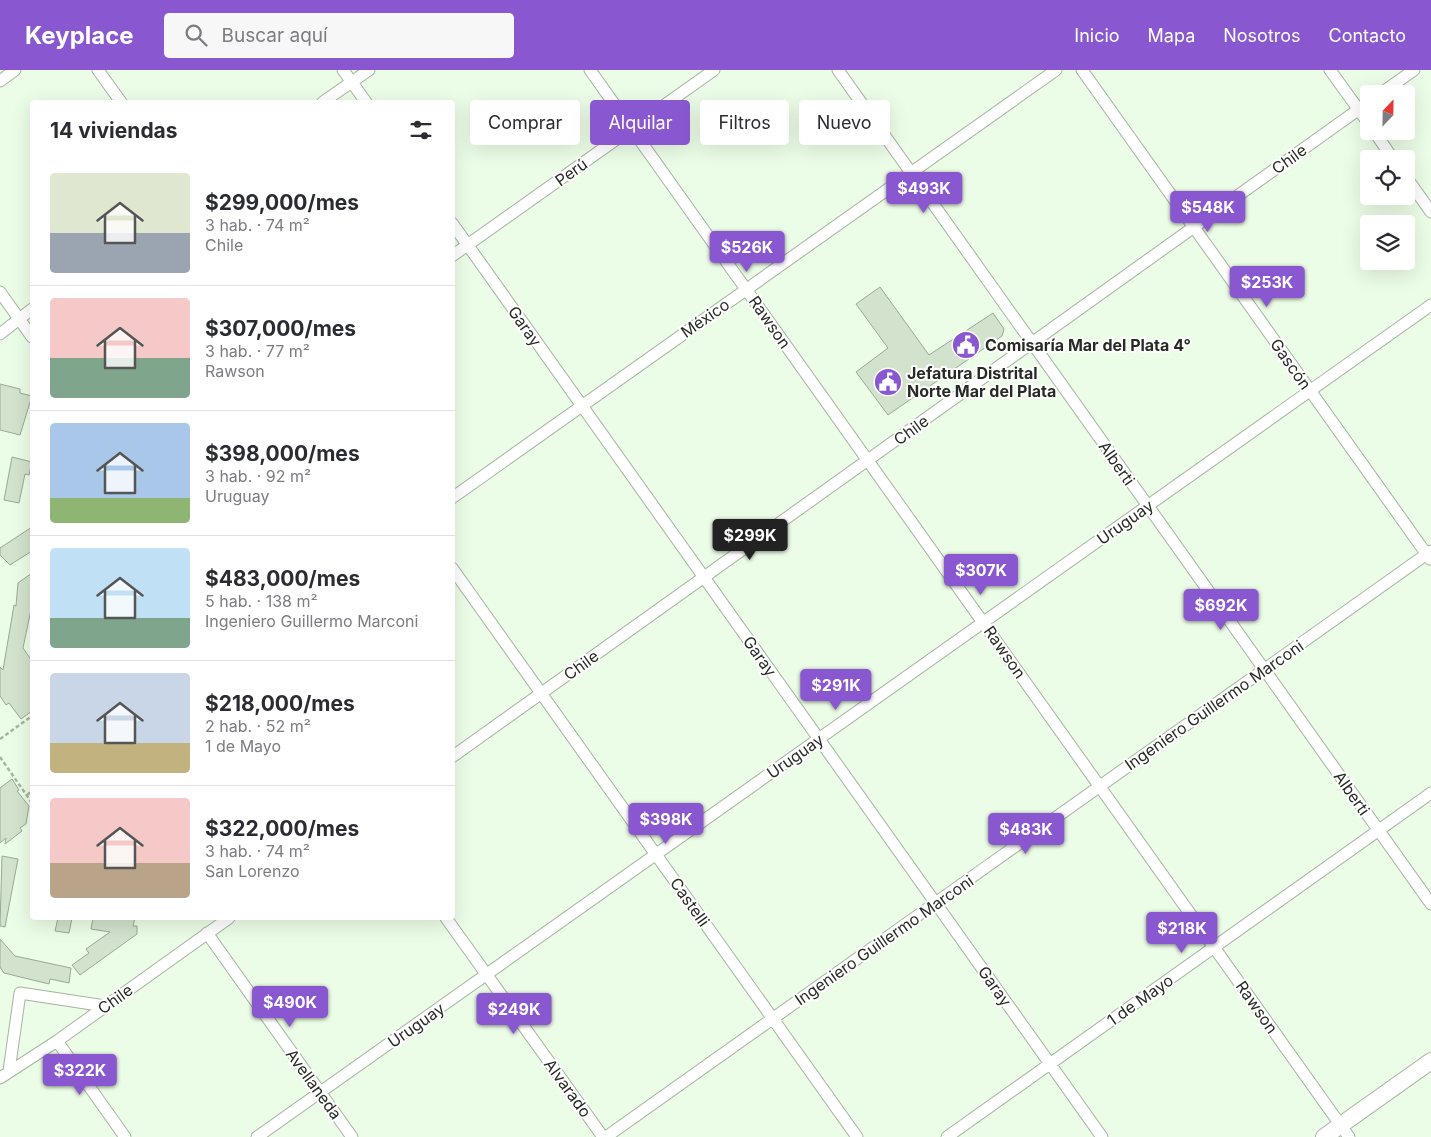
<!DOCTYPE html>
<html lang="es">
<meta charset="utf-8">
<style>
:root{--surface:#fff;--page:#f7f7f7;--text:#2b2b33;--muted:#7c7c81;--line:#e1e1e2;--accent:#8957d0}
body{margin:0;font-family:Inter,sans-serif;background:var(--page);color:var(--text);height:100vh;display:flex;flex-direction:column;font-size:19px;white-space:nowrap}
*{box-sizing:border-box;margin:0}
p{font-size:16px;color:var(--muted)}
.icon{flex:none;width:28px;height:28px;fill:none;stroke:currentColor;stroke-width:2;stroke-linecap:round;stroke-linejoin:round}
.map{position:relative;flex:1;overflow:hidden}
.side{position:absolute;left:30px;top:30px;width:425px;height:820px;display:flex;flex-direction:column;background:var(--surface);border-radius:5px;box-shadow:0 5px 20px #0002}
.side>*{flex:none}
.guide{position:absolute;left:470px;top:30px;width:475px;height:45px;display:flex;gap:10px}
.needle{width:32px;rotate:22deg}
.buttons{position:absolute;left:1360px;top:15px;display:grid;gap:10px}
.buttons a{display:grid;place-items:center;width:55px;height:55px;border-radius:5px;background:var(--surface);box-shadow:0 5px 20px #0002;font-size:25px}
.price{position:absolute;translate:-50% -42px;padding:0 11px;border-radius:5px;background:var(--accent);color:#fff;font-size:16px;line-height:32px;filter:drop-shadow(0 1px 2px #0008)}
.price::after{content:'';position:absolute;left:50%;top:30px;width:15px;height:11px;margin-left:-8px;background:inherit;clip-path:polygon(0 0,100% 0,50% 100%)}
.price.active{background:#222;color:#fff}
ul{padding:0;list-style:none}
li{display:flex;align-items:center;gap:15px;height:125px;padding:0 20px}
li+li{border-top:1px solid var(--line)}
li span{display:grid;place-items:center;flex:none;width:140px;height:100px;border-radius:5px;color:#555}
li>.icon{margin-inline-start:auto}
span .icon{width:60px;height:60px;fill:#fffc;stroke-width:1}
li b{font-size:21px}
h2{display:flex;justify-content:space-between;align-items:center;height:60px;padding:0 20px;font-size:21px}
.chip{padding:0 18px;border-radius:5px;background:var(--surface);box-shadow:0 5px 20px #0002;font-size:18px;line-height:45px}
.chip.active{background:var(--accent);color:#fff}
header{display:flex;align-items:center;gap:30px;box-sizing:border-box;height:70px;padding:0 25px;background:var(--accent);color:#fff}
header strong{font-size:24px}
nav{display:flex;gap:28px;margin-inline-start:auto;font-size:18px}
.search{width:350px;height:45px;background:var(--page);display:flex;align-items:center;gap:12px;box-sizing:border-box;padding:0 18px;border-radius:5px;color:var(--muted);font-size:19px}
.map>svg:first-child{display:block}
.building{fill:#d2e2cd;stroke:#99a994}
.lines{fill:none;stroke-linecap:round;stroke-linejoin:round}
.street-casing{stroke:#a4b4a0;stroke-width:13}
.secondary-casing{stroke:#a4b4a0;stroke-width:18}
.path{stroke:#a8b5a4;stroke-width:2.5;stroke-dasharray:4 2.5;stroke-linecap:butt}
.street{stroke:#fff;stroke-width:11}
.secondary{stroke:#fff;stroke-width:16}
.labels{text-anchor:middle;stroke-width:4;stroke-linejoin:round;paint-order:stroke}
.street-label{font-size:16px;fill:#262c24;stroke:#fff}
.poi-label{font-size:16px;font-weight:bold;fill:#262c24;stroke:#fff;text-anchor:start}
</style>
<header>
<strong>Keyplace</strong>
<div class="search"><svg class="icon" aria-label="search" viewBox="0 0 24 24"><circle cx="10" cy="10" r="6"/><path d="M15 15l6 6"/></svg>Buscar aquí</div>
<nav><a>Inicio</a><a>Mapa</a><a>Nosotros</a><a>Contacto</a></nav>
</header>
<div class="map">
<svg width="1431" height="1067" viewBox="0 0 1431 1067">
<rect width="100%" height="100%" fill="#ecfde7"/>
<!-- building -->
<path class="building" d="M880 217 929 285 993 243 1004 259 1002 266 888 345 856 302 888 278 856 234Z
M0 314 20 319V323L32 326 20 365 0 360Z
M12 387 32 392 29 405 25 404 19 433 4 430Z
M32 457V481L10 495 0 485V478Z
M32 503V535L23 578 32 591V641L21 649 9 633 6 635 0 626V597L3 600 14 535 16 536 18 513Z
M12 709 19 720 17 721 29 736 26 754 20 758 22 761 5 774 6 768 0 773V718Z
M2 786 18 789 5 857 0 856Z
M58 848H72L69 863 55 861Z
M93 848H135L133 856H137V864L80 905 72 895 89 883 86 879 110 862 91 859Z
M0 869 15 886 71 898 69 913 50 909 49 914 4 903 0 897Z"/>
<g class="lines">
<defs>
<path id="street" d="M98 0 121 32
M343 0 366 32
M590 0 1349 1067
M838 0 1431 834
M1082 0 1430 489
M1330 0 1369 54
M0 11 15 0
M1380 24 1414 0
M323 32 369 0
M1374 61 1393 89
M1406 107 1431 142
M452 153 1102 1067
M452 186 714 0
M0 222 32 267
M0 264 32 239
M452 428 1056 0
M452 498 857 1067
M452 687 1369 32
M446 848 603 1067
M207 863 352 1067
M57 971 125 1067
M9 1001 20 923 105 936
M0 1008 57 971 229 848
M257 1067 1431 235
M606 1067 1431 481
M947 1067 1431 723"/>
<path id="secondary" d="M1324 1067 1431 991"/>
</defs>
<!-- street casing -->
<use href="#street" class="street-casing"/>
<!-- secondary casing -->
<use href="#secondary" class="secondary-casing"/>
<!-- path -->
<path class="path" d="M0 669 32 646
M0 687 32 733
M27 725 32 721"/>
<!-- street -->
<use href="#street" class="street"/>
<!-- secondary -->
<use href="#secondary" class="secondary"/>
</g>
<!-- icons -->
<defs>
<symbol id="civic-disc" viewBox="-11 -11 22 22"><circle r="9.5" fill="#8957d0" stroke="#fff"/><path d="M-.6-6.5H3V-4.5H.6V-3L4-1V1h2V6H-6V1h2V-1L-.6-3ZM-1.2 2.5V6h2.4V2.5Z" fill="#fff"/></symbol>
</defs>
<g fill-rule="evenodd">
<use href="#civic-disc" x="950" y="259" width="32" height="32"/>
<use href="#civic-disc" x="872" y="296" width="32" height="32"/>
</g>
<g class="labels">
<!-- street labels -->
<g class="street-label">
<text transform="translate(1289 89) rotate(-36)" y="6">Chile</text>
<text transform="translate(571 102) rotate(-35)" y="6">Perú</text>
<text transform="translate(705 248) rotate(-35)" y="6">México</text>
<text transform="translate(770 252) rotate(55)" y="6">Rawson</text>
<text transform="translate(525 256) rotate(55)" y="6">Garay</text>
<text transform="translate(1291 294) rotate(55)" y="6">Gascón</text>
<text transform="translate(911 360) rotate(-36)" y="6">Chile</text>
<text transform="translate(1117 393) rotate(55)" y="6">Alberti</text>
<text transform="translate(1125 452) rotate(-35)" y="6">Uruguay</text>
<text transform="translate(1005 582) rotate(55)" y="6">Rawson</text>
<text transform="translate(760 586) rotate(55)" y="6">Garay</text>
<text transform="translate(581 595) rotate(-36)" y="6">Chile</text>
<text transform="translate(1214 635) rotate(-35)" y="6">Ingeniero Guillermo Marconi</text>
<text transform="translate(795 686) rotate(-35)" y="6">Uruguay</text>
<text transform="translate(1352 723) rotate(55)" y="6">Alberti</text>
<text transform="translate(690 832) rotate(55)" y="6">Castelli</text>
<text transform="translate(884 870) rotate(-35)" y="6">Ingeniero Guillermo Marconi</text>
<text transform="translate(995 916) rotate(55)" y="6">Garay</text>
<text transform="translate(115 929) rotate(-36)" y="6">Chile</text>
<text transform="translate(1140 930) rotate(-35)" y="6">1 de Mayo</text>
<text transform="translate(1257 937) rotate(55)" y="6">Rawson</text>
<text transform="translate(416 955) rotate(-35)" y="6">Uruguay</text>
<text transform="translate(314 1014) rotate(54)" y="6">Avellaneda</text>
<text transform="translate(568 1018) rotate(54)" y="6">Alvarado</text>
</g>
<!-- poi labels -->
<g class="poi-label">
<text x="985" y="281">Comisaría Mar del Plata 4°</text>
<text x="907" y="309">Jefatura Distrital<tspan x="907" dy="18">Norte Mar del Plata</tspan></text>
</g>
</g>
</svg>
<div class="buttons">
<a><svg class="needle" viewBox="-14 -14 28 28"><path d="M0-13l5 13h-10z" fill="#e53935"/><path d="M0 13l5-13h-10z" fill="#7c7c81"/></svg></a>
<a><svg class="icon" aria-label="locate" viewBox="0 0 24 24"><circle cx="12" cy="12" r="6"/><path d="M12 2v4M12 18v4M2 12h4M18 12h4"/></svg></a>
<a><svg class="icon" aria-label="layers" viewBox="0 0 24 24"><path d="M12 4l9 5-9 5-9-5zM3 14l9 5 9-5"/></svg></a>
</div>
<b class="price" style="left:924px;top:144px">$493K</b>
<b class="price" style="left:1208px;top:163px">$548K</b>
<b class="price" style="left:747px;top:203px">$526K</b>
<b class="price" style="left:1267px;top:238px">$253K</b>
<b class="price active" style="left:750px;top:491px">$299K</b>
<b class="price" style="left:981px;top:526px">$307K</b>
<b class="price" style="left:1221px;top:561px">$692K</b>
<b class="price" style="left:836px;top:641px">$291K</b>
<b class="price" style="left:666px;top:775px">$398K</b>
<b class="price" style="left:1026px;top:785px">$483K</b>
<b class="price" style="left:1182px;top:884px">$218K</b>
<b class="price" style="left:290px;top:958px">$490K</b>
<b class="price" style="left:514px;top:965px">$249K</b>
<b class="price" style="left:80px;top:1026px">$322K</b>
<div class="guide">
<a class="chip">Comprar</a>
<a class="chip active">Alquilar</a>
<a class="chip">Filtros</a>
<a class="chip">Nuevo</a>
</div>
<section class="side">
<h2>14 viviendas<svg class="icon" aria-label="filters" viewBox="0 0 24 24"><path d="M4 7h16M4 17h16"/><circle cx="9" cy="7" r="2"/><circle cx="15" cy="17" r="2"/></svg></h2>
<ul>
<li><span style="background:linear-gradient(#dfe7d0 60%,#9aa5b1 0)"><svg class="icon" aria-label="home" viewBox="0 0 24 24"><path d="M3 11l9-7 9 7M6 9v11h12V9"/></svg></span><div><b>$299,000/mes</b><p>3 hab. · 74 m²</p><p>Chile</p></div></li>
<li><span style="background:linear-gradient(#f6c9c9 60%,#7fa58c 0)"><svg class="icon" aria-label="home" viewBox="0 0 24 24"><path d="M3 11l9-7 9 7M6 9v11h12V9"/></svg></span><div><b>$307,000/mes</b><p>3 hab. · 77 m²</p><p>Rawson</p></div></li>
<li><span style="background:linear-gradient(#a9c7e8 75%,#8fb573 0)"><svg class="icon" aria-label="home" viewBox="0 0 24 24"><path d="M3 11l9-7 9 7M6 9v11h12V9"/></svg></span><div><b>$398,000/mes</b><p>3 hab. · 92 m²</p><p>Uruguay</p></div></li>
<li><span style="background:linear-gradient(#bfe0f5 70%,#7fa58c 0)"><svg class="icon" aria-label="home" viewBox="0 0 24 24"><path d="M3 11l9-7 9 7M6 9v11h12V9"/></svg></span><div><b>$483,000/mes</b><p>5 hab. · 138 m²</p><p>Ingeniero Guillermo Marconi</p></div></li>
<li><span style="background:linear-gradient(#c9d6e8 70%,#c2b280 0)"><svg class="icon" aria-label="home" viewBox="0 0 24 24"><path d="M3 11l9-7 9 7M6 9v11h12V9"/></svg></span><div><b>$218,000/mes</b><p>2 hab. · 52 m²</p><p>1 de Mayo</p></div></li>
<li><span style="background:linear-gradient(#f6c9c9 65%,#b9a48a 0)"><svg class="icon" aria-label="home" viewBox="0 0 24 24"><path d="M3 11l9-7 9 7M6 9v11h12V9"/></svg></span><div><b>$322,000/mes</b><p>3 hab. · 74 m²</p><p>San Lorenzo</p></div></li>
</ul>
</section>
</div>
